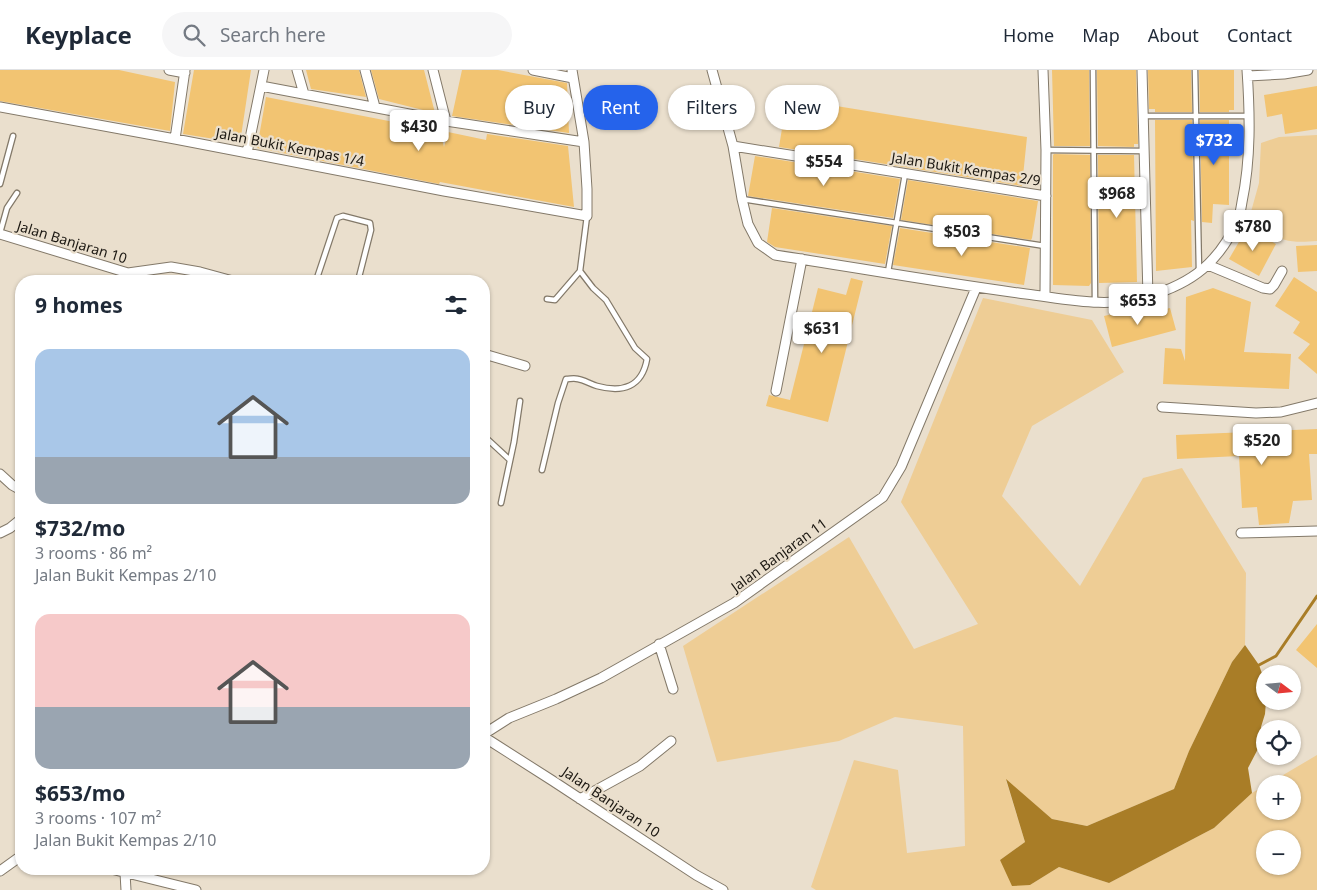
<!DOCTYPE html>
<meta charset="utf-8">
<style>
:root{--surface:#fff;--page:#f6f6f7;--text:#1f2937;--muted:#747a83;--line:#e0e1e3;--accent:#2563eb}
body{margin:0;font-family:"Noto Sans",sans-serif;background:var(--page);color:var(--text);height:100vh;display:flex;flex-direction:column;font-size:19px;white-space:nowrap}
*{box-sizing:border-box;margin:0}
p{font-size:16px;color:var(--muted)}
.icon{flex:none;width:28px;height:28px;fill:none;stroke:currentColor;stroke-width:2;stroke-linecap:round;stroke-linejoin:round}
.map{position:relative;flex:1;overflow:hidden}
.sheet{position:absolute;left:15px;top:205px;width:475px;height:600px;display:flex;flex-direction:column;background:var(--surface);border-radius:20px;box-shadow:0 1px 4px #0004}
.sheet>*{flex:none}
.guide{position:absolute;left:505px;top:15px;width:475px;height:45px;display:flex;gap:10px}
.needle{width:32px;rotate:106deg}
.controls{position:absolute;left:1256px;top:595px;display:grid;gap:10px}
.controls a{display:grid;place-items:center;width:45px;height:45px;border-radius:50%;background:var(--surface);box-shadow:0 1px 4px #0004;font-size:25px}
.price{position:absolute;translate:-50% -42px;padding:0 11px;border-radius:5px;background:#fff;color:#222;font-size:16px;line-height:32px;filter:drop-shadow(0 1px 2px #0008)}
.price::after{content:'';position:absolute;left:50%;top:30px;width:15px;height:11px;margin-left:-8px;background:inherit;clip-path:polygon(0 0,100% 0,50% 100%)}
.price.on{background:var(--accent);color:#fff}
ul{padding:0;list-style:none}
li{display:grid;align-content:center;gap:10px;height:265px;padding:0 20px}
li span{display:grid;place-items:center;height:155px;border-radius:15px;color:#555}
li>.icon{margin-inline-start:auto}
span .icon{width:90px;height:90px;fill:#fffc;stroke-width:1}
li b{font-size:21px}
h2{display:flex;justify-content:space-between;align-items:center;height:60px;padding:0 20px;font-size:21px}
.tag{padding:0 18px;border-radius:22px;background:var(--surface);box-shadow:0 1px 4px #0004;font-size:18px;line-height:45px}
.tag.on{background:var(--accent);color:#fff}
header{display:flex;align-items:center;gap:30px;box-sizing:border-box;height:70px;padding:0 25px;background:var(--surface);border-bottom:1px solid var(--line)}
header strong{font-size:24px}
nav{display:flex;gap:28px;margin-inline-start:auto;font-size:18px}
.search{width:350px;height:45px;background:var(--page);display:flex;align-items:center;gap:12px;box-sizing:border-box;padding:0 18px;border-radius:28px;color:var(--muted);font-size:19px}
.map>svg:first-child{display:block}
.green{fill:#eecd95;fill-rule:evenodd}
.water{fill:#a97d27}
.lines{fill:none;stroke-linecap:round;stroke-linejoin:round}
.stream{stroke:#a97d27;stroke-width:3}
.building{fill:#f2c472}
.lane-casing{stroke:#837969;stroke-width:7}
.street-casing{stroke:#837969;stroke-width:11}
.lane{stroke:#fff;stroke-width:4.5}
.street{stroke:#fff;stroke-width:9}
.labels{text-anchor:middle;stroke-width:4.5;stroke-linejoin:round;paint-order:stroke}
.street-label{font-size:14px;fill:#1b1711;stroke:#eadfcd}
</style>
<header>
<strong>Keyplace</strong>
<div class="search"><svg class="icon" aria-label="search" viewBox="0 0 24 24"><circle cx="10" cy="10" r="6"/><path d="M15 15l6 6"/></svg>Search here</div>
<nav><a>Home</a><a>Map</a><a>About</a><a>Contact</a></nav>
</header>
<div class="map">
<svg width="1317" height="820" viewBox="0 0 1317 820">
<rect width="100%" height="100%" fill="#eadfcd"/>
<!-- green -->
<path class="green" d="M1317 65V171C1281 174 1279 168 1249 149L1259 113 1261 73 1279 67Z
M983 228 1092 250 1124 302 1032 356 1002 426 1080 516 1143 408 1182 398 1246 503 1245 575 1232 592 1189 681 1174 719 1087 756 1052 749 1006 710 1025 772 1000 790 1030 815 1059 797 1109 813 1214 758 1252 723 1265 715V741H1292V714H1268L1317 685V820H816L811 817 854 690 898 700 907 783 965 776 963 656 895 647 839 671 717 692 683 576 849 467 914 579 978 554 901 432ZM1265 769H1292V796H1265Z"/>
<!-- water -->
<path class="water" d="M1245 575 1259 595 1265 612 1266 631 1265 644 1261 657 1260 675 1248 698 1252 723 1214 758 1109 813 1059 797 1030 815 1012 816 1000 790 1025 772 1006 709 1052 749 1087 756 1174 719 1189 681 1232 592Z"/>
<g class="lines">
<!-- stream -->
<path class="stream" d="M1259 595 1276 586 1317 526"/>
</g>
<!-- building -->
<path class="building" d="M0 0H119L175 12 170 61 0 31Z
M194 0H251L240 73 183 64Z
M306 0H359L366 27 311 19Z
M371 0H424L435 43 379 29Z
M462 0H498L567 13 569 63 452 46Z
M1052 0H1089L1090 76H1054Z
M1097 0H1136L1138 74H1134V77L1098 76Z
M1148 0H1191L1192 42H1155V39H1149Z
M1199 0H1234V40H1229V42H1200Z
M1317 16V59L1285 64 1282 44 1267 47 1264 25Z
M266 27 440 61 444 77 448 62 486 70 487 64 568 76 574 137 440 112 439 114 257 78Z
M787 28 1027 67 1022 116 779 77Z
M1155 50H1192L1194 151 1191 150 1192 197 1156 201Z
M1200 50H1229V135L1213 134 1212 153 1202 152Z
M1054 84 1090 85 1091 213 1089 216 1053 215V85Z
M1098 85H1134L1137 212 1099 213Z
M755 86 900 109 893 148 748 126Z
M908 110 1038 131 1032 168 1031 170 901 150Z
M772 138 892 156 885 194 775 177 767 172Z
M900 158 1030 178 1024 215 893 195Z
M1247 158 1276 174 1259 206 1229 189Z
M1317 175V201L1298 202 1296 176Z
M1294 207 1317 222V304L1298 288 1310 274 1293 263 1300 252 1275 236Z
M851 208 863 211 828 352 766 336 769 325 790 330 818 218 846 225Z
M1213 218 1251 232 1244 282 1291 284 1289 319 1163 314 1165 278 1181 279 1185 291 1186 227Z
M1170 238 1176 260 1112 277 1104 246 1129 240 1131 248Z
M1317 359V384H1309L1312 430 1293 431 1289 453 1259 455 1257 437 1242 438 1239 386 1177 389 1176 365Z
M1317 554V598L1296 580Z"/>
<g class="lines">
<defs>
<path id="lane" d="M1093 0 1095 233
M1195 0 1199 201
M1144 46H1249
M1046 80 1144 81
M0 114 13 66
M742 129 1045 176
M0 163 7 138 17 123
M888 202 905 104
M316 211 337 148 343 146 370 153 371 160 358 211
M547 229 555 230 580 201
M484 366 510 390
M542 400 558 333 566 309C570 309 574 308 578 309 584 310 590 314 597 316 623 323 642 317 647 289L635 278 606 230 593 218 580 201 587 146
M501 433 514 372 520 331"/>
<path id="street" d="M169 0 185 3
M297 0 304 24
M365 0 375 37
M433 0 446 51
M533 0 573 8
M712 0 733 76 742 129 748 154 758 173 775 185C859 198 942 213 1026 224 1067 229 1108 239 1149 226 1193 213 1219 192 1238 150 1240 145 1241 138 1242 132 1251 89 1250 44 1247 0
M1043 0 1046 80 1045 226
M1142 0 1148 227
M1248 6 1284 4 1308 0
M261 16 446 51 584 72
M0 37 175 69 444 121 587 146V119L584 72 572 0
M175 69 185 0
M733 76 1046 126
M247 83 264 0
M0 164 128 203 171 197 200 202 233 211
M1208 195 1263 218 1270 219 1274 215 1282 201
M484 284 525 296
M776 321 802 189
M1162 337 1256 343 1281 342 1317 333
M0 404 12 415 21 420
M0 463 10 458 21 449
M1241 463 1317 461
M659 574 673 619
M484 664 509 648 556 629 601 608 734 533 883 427 901 397 976 218
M484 667 553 711 696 805 723 820
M580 729 640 696 671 671
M111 799 196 820
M0 801 21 786
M125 803 126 820"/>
</defs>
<!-- lane casing -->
<use href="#lane" class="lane-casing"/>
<!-- street casing -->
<use href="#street" class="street-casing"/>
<!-- lane -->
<use href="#lane" class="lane"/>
<!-- street -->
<use href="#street" class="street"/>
</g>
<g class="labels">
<!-- street labels -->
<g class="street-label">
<text transform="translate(290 77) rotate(11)" y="5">Jalan Bukit Kempas 1/4</text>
<text transform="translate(966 99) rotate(9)" y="5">Jalan Bukit Kempas 2/9</text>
<text transform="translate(72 172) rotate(17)" y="5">Jalan Banjaran 10</text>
<text transform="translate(779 485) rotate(-36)" y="5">Jalan Banjaran 11</text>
<text transform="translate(611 732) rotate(34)" y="5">Jalan Banjaran 10</text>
</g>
</g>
</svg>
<div class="controls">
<a><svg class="needle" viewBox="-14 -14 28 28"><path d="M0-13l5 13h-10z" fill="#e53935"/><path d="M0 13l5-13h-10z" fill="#747a83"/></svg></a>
<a><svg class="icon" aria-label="locate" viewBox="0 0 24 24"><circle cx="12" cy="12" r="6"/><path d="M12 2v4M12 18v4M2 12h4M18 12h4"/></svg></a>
<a>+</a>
<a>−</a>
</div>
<b class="price" style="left:419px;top:82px">$430</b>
<b class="price on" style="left:1214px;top:96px">$732</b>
<b class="price" style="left:824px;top:117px">$554</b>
<b class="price" style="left:1117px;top:149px">$968</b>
<b class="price" style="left:1253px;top:182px">$780</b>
<b class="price" style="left:962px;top:187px">$503</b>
<b class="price" style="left:1138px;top:256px">$653</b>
<b class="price" style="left:822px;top:284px">$631</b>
<b class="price" style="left:1262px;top:396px">$520</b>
<div class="guide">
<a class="tag">Buy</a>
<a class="tag on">Rent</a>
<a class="tag">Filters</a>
<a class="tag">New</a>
</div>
<section class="sheet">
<h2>9 homes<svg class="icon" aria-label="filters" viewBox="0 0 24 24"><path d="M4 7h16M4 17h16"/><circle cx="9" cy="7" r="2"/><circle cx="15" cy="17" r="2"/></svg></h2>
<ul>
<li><span style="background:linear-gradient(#a9c7e8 70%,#9aa5b1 0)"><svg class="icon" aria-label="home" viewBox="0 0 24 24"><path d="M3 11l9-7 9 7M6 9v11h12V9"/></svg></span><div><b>$732/mo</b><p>3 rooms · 86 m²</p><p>Jalan Bukit Kempas 2/10</p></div></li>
<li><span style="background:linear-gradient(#f6c9c9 60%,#9aa5b1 0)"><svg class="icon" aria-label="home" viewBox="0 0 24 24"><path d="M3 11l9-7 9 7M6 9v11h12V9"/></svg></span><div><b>$653/mo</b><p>3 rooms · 107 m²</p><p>Jalan Bukit Kempas 2/10</p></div></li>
</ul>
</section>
</div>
